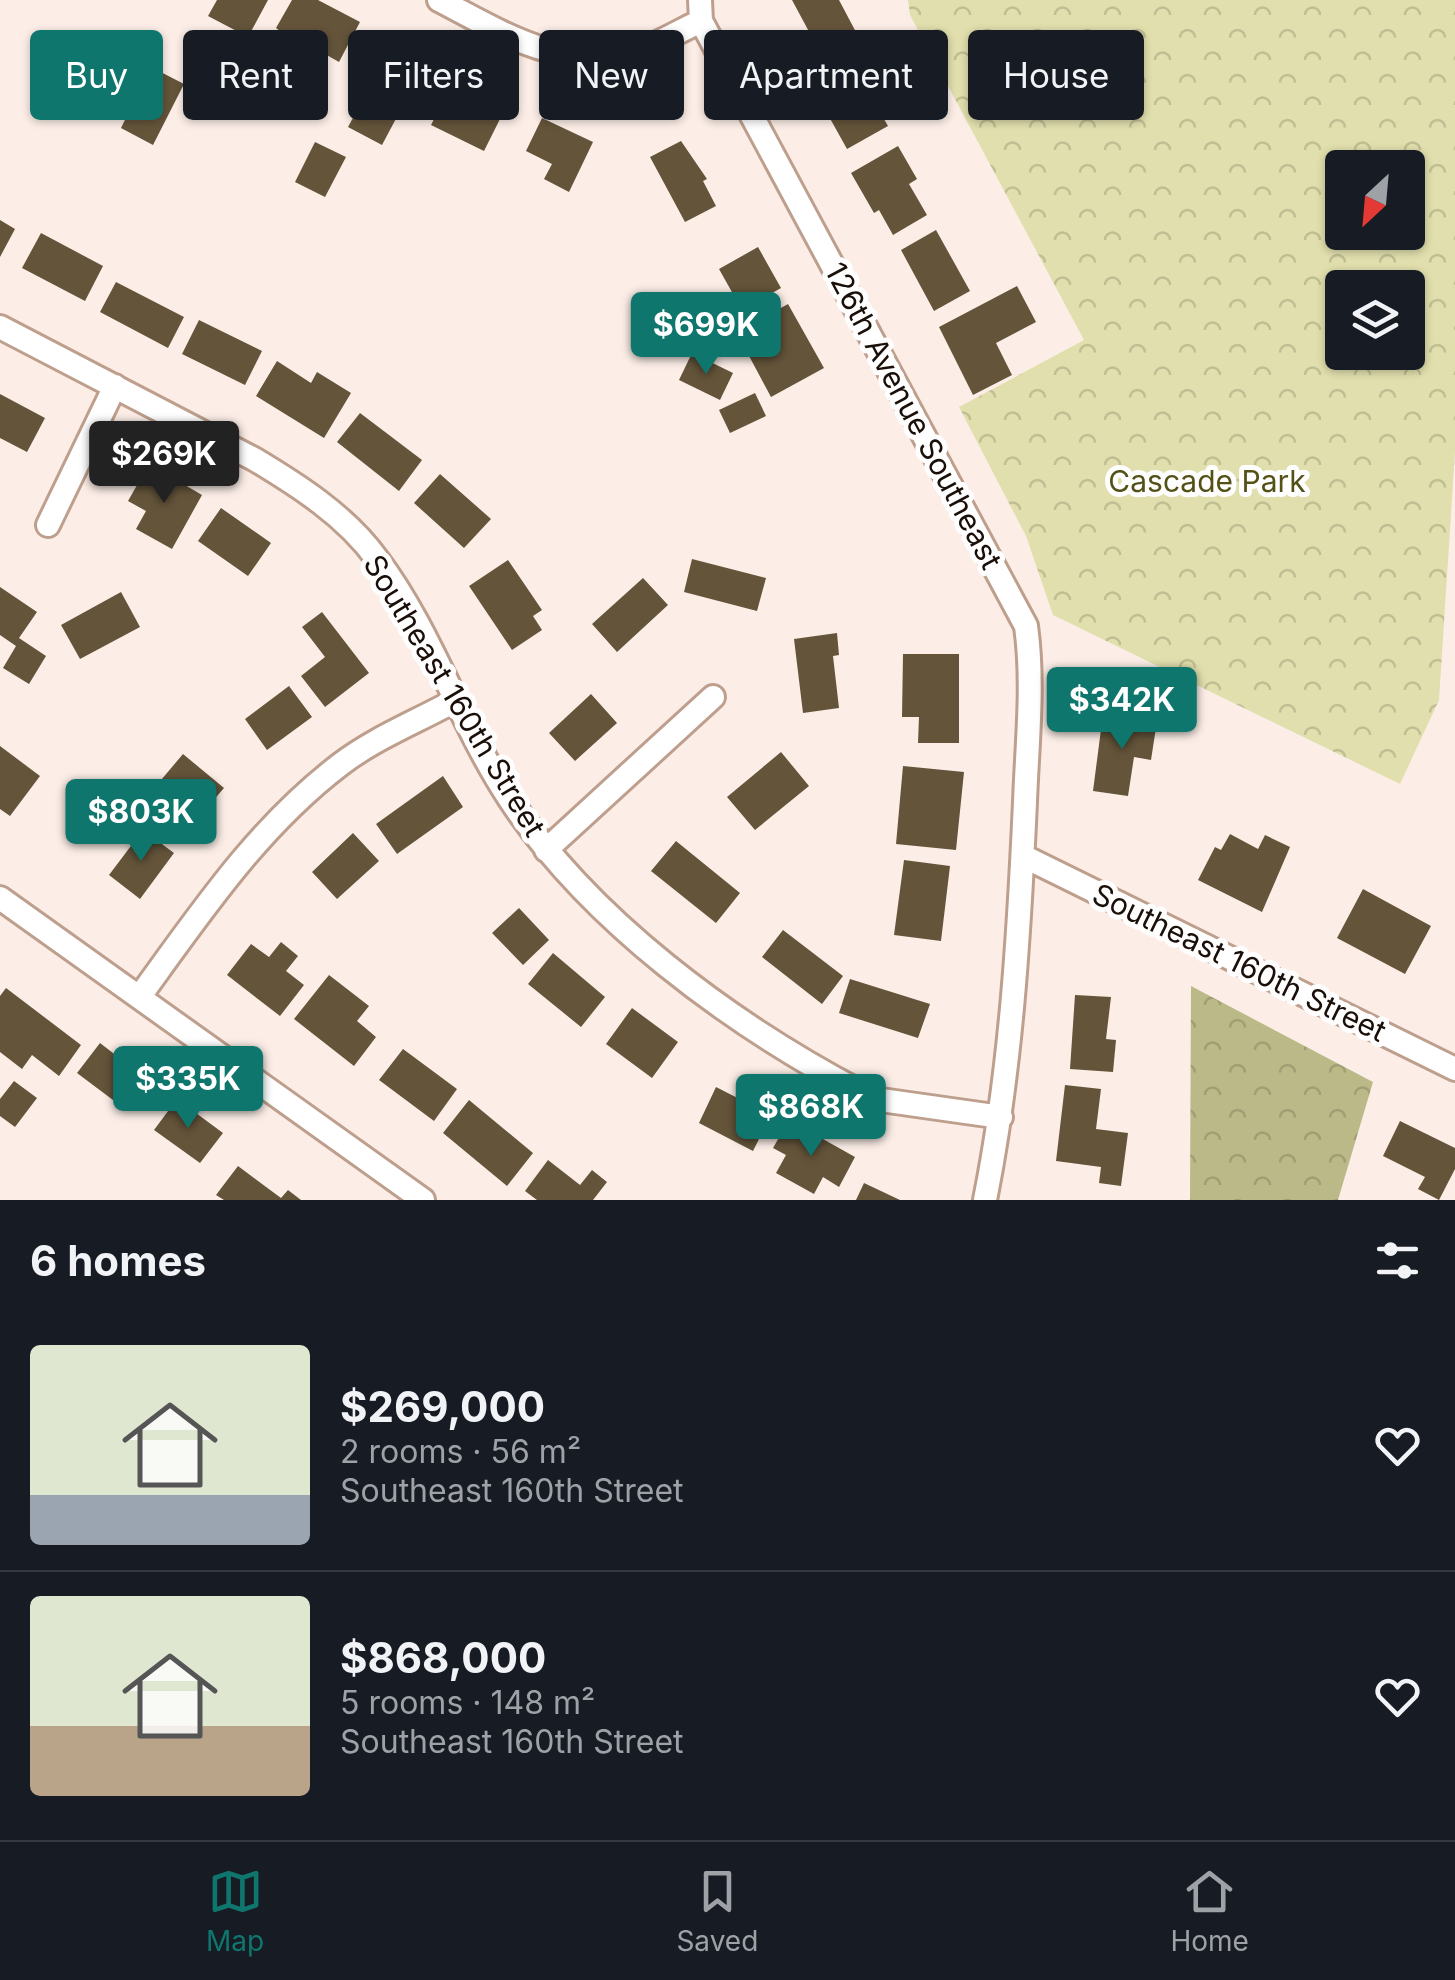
<!DOCTYPE html>
<meta charset="utf-8">
<style>
:root{--surface:#171b24;--page:#242831;--text:#f1f3f6;--muted:#9ea1a6;--line:#363941;--accent:#0f766e}
body{margin:0;font-family:Inter,sans-serif;background:var(--page);color:var(--text);height:100vh;display:flex;flex-direction:column;font-size:38px;white-space:nowrap}
*{box-sizing:border-box;margin:0}
p{font-size:32px;color:var(--muted)}
.icon{flex:none;width:55px;height:55px;fill:none;stroke:currentColor;stroke-width:2;stroke-linecap:round;stroke-linejoin:round}
.map{position:relative;height:1200px;overflow:hidden}
.details{display:flex;flex-direction:column;background:var(--surface);flex:1}
.details>*{flex:none}
.guide{position:absolute;left:30px;top:30px;width:1395px;height:90px;display:flex;gap:20px}
.needle{width:65px;rotate:206deg}
.fabs{position:absolute;left:1325px;top:150px;display:grid;gap:20px}
.fabs a{display:grid;place-items:center;width:100px;height:100px;border-radius:10px;background:var(--surface);box-shadow:0 2px 8px #0004;font-size:50px}
.price{position:absolute;translate:-50% -85px;padding:0 22px;border-radius:10px;background:var(--accent);color:#fff;font-size:32px;line-height:65px;filter:drop-shadow(0 2px 5px #0008)}
.price::after{content:'';position:absolute;left:50%;top:60px;width:30px;height:22px;margin-left:-15px;background:inherit;clip-path:polygon(0 0,100% 0,50% 100%)}
.price.current{background:#222;color:#fff}
ul{padding:0;list-style:none}
li{display:flex;align-items:center;gap:30px;height:250px;padding:0 30px}
li+li{border-top:2px solid var(--line)}
li span{display:grid;place-items:center;flex:none;width:280px;height:200px;border-radius:10px;color:#555}
li>.icon{margin-inline-start:auto}
span .icon{width:120px;height:120px;fill:#fffc;stroke-width:1}
li b{font-size:42px}
h2{display:flex;justify-content:space-between;align-items:center;height:120px;padding:0 30px;font-size:42px}
.tag{padding:0 35px;border-radius:10px;background:var(--surface);box-shadow:0 2px 8px #0004;font-size:35px;line-height:90px}
.tag.current{background:var(--accent);color:#fff}
.tabs{display:flex;justify-content:space-around;align-items:center;height:140px;border-top:2px solid var(--line);background:var(--surface);font-size:28px;color:var(--muted)}
.tabs a{display:grid;justify-items:center;gap:5px}
.tabs .current{color:var(--accent)}
.map>svg:first-child{display:block}
.forest{fill:url(#forest-crowns)}
.park{fill:url(#park-crowns);fill-rule:evenodd}
.building{fill:#64543a}
.lines{fill:none;stroke-linecap:round;stroke-linejoin:round}
.minor-casing{stroke:#be9f8d;stroke-width:28}
.minor{stroke:#fff;stroke-width:22}
.labels{text-anchor:middle;stroke-width:10;stroke-linejoin:round;paint-order:stroke}
.street-label{font-size:30px;fill:#190e08;stroke:#fefefe}
.park-label{font-size:30px;fill:#545117;stroke:#fefefe}
</style>
<div class="map">
<svg width="1455" height="1200" viewBox="0 0 1455 1200">
<defs>
<pattern id="forest-crowns" width="20" height="18" patternUnits="userSpaceOnUse" patternTransform="scale(2.5)"><rect width="20" height="18" fill="#bbb987"/><path d="M2 6a3 3 0 1 1 6 0M12 15a3 3 0 1 1 6 0" fill="none" stroke="#a09e73"/></pattern>
<pattern id="park-crowns" width="20" height="18" patternUnits="userSpaceOnUse" patternTransform="scale(2.5)"><rect width="20" height="18" fill="#e1dfad"/><path d="M2 6a3 3 0 1 1 6 0M12 15a3 3 0 1 1 6 0" fill="none" stroke="#c0be93"/></pattern>
</defs>
<rect width="100%" height="100%" fill="#fceee7"/>
<!-- forest -->
<path class="forest" d="M1191 986 1373 1082 1338 1200H1190Z"/>
<!-- park -->
<path class="park" d="M908 0H1455V452L1439 700 1400 784 1053 615 1026 536 959 407 1084 340 910 15ZM1342 168H1408V232H1342ZM1342 288H1408V352H1342Z"/>
<!-- building -->
<path class="building" d="M217 0H268L248 37 208 16Z
M292 0H318L360 22 339 62 309 45 306 51 276 28Z
M792 0H839L857 34 821 54Z
M379 31 444 66 423 105 408 96 382 145 348 127 375 77 359 68Z
M852 63 888 126 847 149 812 86Z
M151 67 184 84 153 145 121 128Z
M458 72 510 99 484 151 431 125Z
M542 118 593 142 569 192 544 179 552 164 526 151Z
M681 141 707 179 703 181 716 206 685 222 650 157Z
M315 142 346 157 325 197 295 182Z
M898 146 917 179 909 184 927 215 893 235 879 210 874 213 851 173Z
M0 220 15 229 0 257Z
M936 230 970 291 934 311 901 250Z
M41 233 103 266 85 301 22 268Z
M758 247 781 288 742 310 719 269Z
M116 282 184 317 168 348 100 312Z
M1017 286 1036 322 996 343 1012 375 973 395 939 327Z
M788 304 824 368 771 397 748 354 765 345 754 323Z
M199 320 262 351 245 385 182 354Z
M692 353 733 373 720 400 679 380Z
M277 361 311 383 317 372 351 393 324 438 256 396Z
M755 393 766 416 730 433 719 410Z
M0 394 45 418 27 452 0 438Z
M360 413 422 460 399 491 337 442Z
M149 464 202 495 172 549 136 529 146 511 128 501Z
M440 474 491 519 464 548 414 503Z
M221 508 271 543 248 576 198 541Z
M692 559 766 578 757 611 684 592Z
M508 560 542 610 533 616 542 630 512 650 469 586Z
M643 578 668 605 617 652 592 624Z
M0 587 37 612 19 638 46 656 29 684 3 668 16 646 0 635Z
M121 592 140 627 80 659 61 625Z
M322 612 369 673 325 707 301 676 325 657 302 627Z
M837 633 839 655 833 656 839 708 803 713 794 639Z
M903 654H959V743H918L919 717H902Z
M289 686 312 717 267 750 245 719Z
M591 694 617 723 575 761 549 733Z
M1103 714 1157 721 1151 760 1134 757 1128 796 1093 791Z
M0 746 40 776 10 816 0 809Z
M781 752 809 786 755 830 727 797Z
M183 754 224 788 185 833 145 799Z
M903 766 964 772 956 850 896 844Z
M443 776 463 807 397 854 376 824Z
M143 830 174 853 140 899 109 875Z
M353 833 379 861 337 899 312 872Z
M1230 834 1258 849 1265 835 1290 847 1262 912 1198 880 1215 847 1221 850Z
M676 841 740 893 716 923 651 871Z
M904 860 950 866 941 941 894 935Z
M1363 889 1431 926 1405 974 1337 938Z
M519 908 549 940 523 965 492 933Z
M783 930 843 976 822 1004 762 957Z
M281 942 298 956 286 971 304 985 280 1016 227 975 251 944 269 957Z
M553 953 605 997 581 1027 528 984Z
M329 975 369 1006 357 1021 376 1037 354 1066 294 1019Z
M850 979 930 1004 918 1038 839 1013Z
M6 988 81 1045 59 1076 32 1055 22 1069 0 1052V996Z
M1075 995 1111 997 1106 1039 1116 1040 1113 1072 1070 1069Z
M632 1008 678 1042 652 1078 606 1044Z
M100 1043 148 1080 125 1109 77 1073Z
M403 1049 457 1089 434 1121 379 1080Z
M14 1081 37 1098 15 1127 0 1116V1099Z
M1065 1085 1101 1089 1096 1129 1128 1133 1121 1186 1099 1183 1101 1167 1056 1161Z
M716 1087 771 1115 753 1151 699 1123Z
M177 1099 223 1133 200 1163 154 1130Z
M469 1100 533 1153 507 1186 443 1133Z
M789 1120 855 1157 839 1187 823 1177 814 1194 776 1173 786 1155 773 1148Z
M1400 1121 1455 1148V1169L1439 1200 1418 1189 1425 1177 1383 1156Z
M548 1160 580 1185 592 1170 607 1182 593 1200H537L525 1191Z
M238 1166 281 1198 288 1190 301 1200H224L216 1195Z
M864 1183 900 1200H856Z"/>
<g class="lines">
<defs>
<path id="minor" d="M439 0C497 30 554 67 622 55 649 50 677 32 701 21
M700 0 701 21 1026 626C1034 684 1027 744 1025 802 1019 935 1011 1070 985 1200
M0 327 254 459C299 486 346 516 377 559 432 632 459 722 509 798 589 920 731 1024 860 1092L881 1100 1001 1117
M48 525 115 386
M546 850 713 697
M1023 856 1455 1069
M0 898 423 1200
M140 996C201 912 258 827 341 764 375 738 418 721 456 700"/>
</defs>
<!-- minor casing -->
<use href="#minor" class="minor-casing"/>
<!-- minor -->
<use href="#minor" class="minor"/>
</g>
<g class="labels">
<!-- street labels -->
<g class="street-label">
<text transform="translate(913 416) rotate(62)" y="10">126th Avenue Southeast</text>
<text transform="translate(454 696) rotate(59)" y="10">Southeast 160th Street</text>
<text transform="translate(1239 963) rotate(26)" y="10">Southeast 160th Street</text>
</g>
<!-- park labels -->
<g class="park-label">
<text x="1207" y="492">Cascade Park</text>
</g>
</g>
</svg>
<div class="fabs">
<a><svg class="needle" viewBox="-14 -14 28 28"><path d="M0-13l5 13h-10z" fill="#e53935"/><path d="M0 13l5-13h-10z" fill="#9ea1a6"/></svg></a>
<a><svg class="icon" aria-label="layers" viewBox="0 0 24 24"><path d="M12 4l9 5-9 5-9-5zM3 14l9 5 9-5"/></svg></a>
</div>
<b class="price" style="left:706px;top:377px">$699K</b>
<b class="price current" style="left:164px;top:506px">$269K</b>
<b class="price" style="left:1122px;top:752px">$342K</b>
<b class="price" style="left:141px;top:864px">$803K</b>
<b class="price" style="left:188px;top:1131px">$335K</b>
<b class="price" style="left:811px;top:1159px">$868K</b>
<div class="guide">
<a class="tag current">Buy</a>
<a class="tag">Rent</a>
<a class="tag">Filters</a>
<a class="tag">New</a>
<a class="tag">Apartment</a>
<a class="tag">House</a>
</div>
</div>
<section class="details">
<h2>6 homes<svg class="icon" aria-label="filters" viewBox="0 0 24 24"><path d="M4 7h16M4 17h16"/><circle cx="9" cy="7" r="2"/><circle cx="15" cy="17" r="2"/></svg></h2>
<ul>
<li><span style="background:linear-gradient(#dfe7d0 75%,#9aa5b1 0)"><svg class="icon" aria-label="home" viewBox="0 0 24 24"><path d="M3 11l9-7 9 7M6 9v11h12V9"/></svg></span><div><b>$269,000</b><p>2 rooms · 56 m²</p><p>Southeast 160th Street</p></div><svg class="icon" aria-label="heart" viewBox="0 0 24 24"><path d="M12 20l-8-8c-3-5 5-10 8-4 3-6 11-1 8 4z"/></svg></li>
<li><span style="background:linear-gradient(#dfe7d0 65%,#b9a48a 0)"><svg class="icon" aria-label="home" viewBox="0 0 24 24"><path d="M3 11l9-7 9 7M6 9v11h12V9"/></svg></span><div><b>$868,000</b><p>5 rooms · 148 m²</p><p>Southeast 160th Street</p></div><svg class="icon" aria-label="heart" viewBox="0 0 24 24"><path d="M12 20l-8-8c-3-5 5-10 8-4 3-6 11-1 8 4z"/></svg></li>
</ul>
</section>
<nav class="tabs">
<a class="current"><svg class="icon" aria-label="map" viewBox="0 0 24 24"><path d="M3 6l6-2 6 2 6-2v14l-6 2-6-2-6 2zM9 4v14M15 6v14"/></svg>Map</a>
<a><svg class="icon" aria-label="saved" viewBox="0 0 24 24"><path d="M7 4h10v16l-5-4-5 4z"/></svg>Saved</a>
<a><svg class="icon" aria-label="home" viewBox="0 0 24 24"><path d="M3 11l9-7 9 7M6 9v11h12V9"/></svg>Home</a>
</nav>
